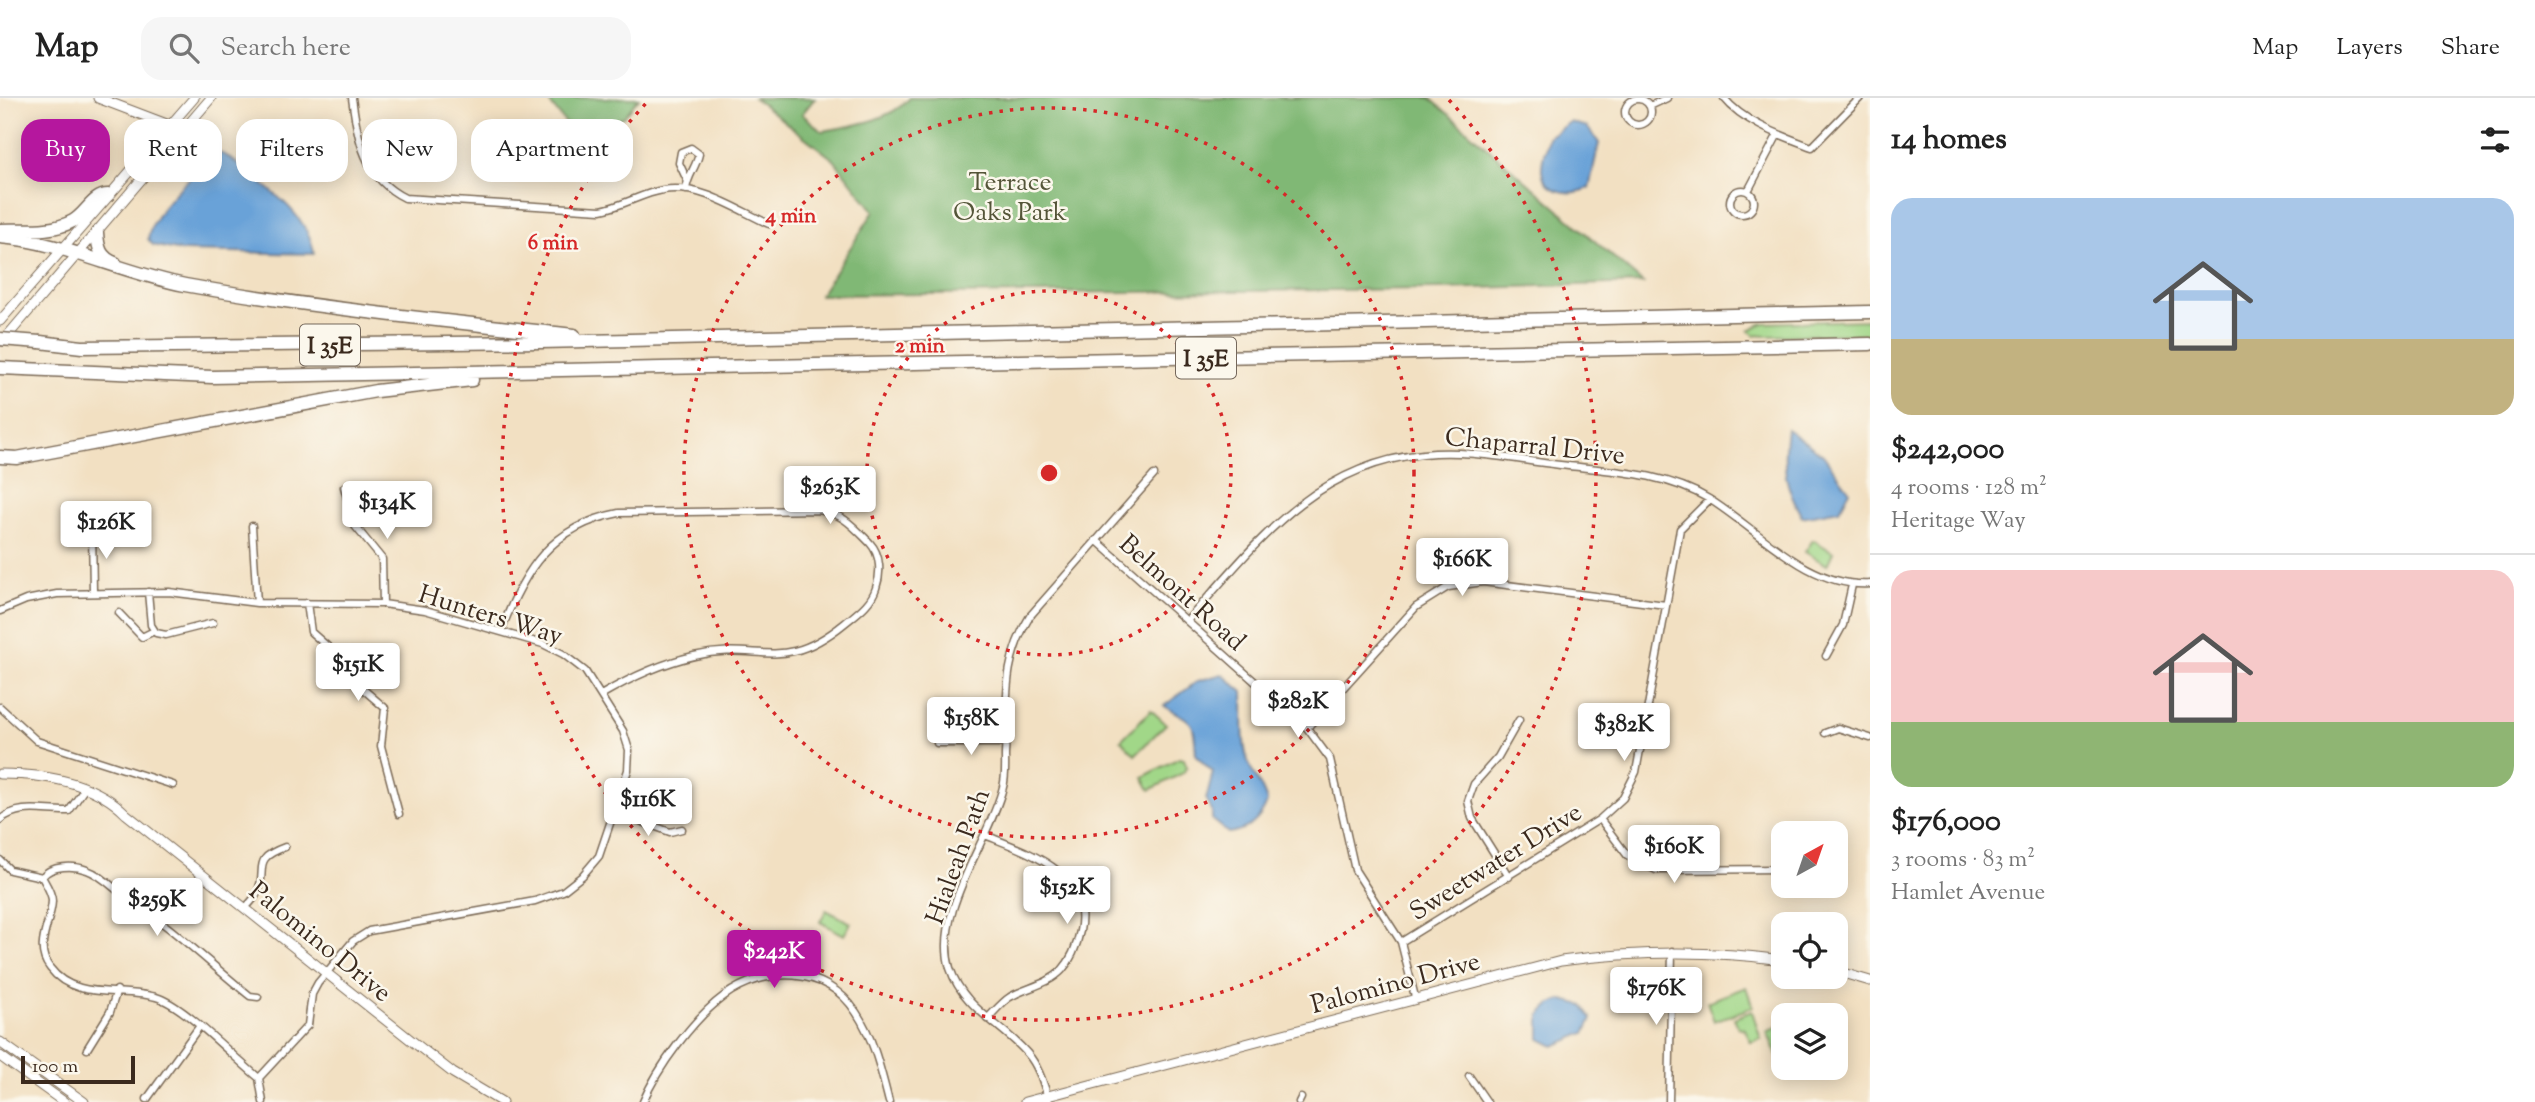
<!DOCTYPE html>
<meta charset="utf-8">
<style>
:root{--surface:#fff;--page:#f6f6f6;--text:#222;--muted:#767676;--line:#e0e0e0;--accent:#b5179e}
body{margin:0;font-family:"Sorts Mill Goudy",serif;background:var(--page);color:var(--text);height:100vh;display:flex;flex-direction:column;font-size:26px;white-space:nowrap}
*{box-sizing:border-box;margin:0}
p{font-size:23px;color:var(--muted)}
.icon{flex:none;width:38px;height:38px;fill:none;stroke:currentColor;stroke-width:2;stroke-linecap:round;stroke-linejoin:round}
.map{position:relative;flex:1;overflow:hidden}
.details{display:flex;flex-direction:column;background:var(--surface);width:665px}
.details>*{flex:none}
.guide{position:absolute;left:21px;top:21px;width:665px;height:63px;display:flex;gap:14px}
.needle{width:46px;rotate:40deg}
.fabs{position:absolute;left:1771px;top:723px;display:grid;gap:14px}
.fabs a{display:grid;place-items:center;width:77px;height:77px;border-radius:14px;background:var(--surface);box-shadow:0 4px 18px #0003;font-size:35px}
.scale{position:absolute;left:21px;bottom:18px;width:114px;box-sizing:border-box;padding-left:7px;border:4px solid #3b2a1e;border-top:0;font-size:19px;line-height:24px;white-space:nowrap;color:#3b2a1e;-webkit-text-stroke:5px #fbf7ec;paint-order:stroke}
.price{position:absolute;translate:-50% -60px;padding:0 16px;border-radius:7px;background:#fff;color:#222;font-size:23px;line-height:46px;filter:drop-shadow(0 2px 4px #0008)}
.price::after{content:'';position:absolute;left:50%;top:42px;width:21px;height:16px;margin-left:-10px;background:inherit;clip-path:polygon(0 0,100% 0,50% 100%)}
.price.active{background:var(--accent);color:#fff}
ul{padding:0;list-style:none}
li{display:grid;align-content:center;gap:14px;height:371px;padding:0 21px}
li+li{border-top:2px solid var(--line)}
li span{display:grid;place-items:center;height:217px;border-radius:21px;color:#555}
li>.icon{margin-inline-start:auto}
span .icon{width:126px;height:126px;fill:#fffc;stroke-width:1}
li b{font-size:30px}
h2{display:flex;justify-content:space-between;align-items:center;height:84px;padding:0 21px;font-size:30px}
.chip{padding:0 24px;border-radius:21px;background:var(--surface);box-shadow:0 4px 18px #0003;font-size:24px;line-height:63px}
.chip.active{background:var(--accent);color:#fff}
header{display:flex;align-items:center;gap:42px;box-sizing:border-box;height:98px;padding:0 35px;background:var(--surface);border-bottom:2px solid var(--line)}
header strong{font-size:33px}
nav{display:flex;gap:38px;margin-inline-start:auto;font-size:24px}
.search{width:490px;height:63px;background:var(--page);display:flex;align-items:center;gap:18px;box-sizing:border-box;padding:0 24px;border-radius:21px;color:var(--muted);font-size:26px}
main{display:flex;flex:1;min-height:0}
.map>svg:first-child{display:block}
.green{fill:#a1d788;stroke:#6e8053;stroke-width:2}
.forest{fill:#80b874;stroke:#5e7149;stroke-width:2}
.water{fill:#69a2d8;stroke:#52667b;stroke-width:2}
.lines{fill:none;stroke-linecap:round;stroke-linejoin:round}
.street-casing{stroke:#7b6a57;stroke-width:9}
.secondary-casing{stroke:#7b6a57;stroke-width:11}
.highway-casing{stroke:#7b6a57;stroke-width:15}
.street{stroke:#fff;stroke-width:6}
.secondary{stroke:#fff;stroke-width:9}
.highway{stroke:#fff;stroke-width:12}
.highway-bridge-casing{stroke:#7b6a57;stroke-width:15;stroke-linecap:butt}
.highway-bridge{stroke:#fff;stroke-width:12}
.ring{fill:none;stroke:#d62828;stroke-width:3.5;stroke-dasharray:3.5 7}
.labels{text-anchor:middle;stroke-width:5;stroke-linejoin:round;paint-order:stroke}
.shield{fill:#fbf7ec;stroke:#75685c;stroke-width:2}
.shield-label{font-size:24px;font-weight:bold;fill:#3b2a1e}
.park-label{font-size:26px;fill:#545538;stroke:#fbf7ec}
.street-label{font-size:26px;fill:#3b2a1e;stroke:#fbf7ec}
.centre{fill:#d62828;stroke:#fbf7ec;stroke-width:3.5}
.ring-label{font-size:21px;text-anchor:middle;font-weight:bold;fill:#d62828;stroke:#fbf7ec;stroke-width:5;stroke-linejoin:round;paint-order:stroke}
</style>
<header>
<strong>Map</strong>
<div class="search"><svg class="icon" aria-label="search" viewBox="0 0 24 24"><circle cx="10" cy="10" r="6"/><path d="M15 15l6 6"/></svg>Search here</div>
<nav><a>Map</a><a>Layers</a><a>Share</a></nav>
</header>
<main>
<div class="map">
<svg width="1870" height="1004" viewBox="0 0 1870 1004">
<rect width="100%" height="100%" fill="#fbf7ec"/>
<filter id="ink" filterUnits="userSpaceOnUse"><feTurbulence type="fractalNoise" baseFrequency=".0143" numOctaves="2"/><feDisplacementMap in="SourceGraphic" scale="14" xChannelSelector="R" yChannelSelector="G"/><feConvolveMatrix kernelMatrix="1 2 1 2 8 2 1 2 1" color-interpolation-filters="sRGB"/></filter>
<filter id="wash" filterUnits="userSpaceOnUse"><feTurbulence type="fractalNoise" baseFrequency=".00686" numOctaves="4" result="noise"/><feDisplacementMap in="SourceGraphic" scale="28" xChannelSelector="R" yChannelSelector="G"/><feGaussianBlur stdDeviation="1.57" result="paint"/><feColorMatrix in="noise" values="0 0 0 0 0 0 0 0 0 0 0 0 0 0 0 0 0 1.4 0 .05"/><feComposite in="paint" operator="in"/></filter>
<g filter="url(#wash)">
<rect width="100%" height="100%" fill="#f2e0c2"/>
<!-- green -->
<path class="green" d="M1870 222V236L1765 238 1755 237 1749 232 1763 225Z
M1813 442 1833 454 1827 467 1805 454Z
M1151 612 1166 626 1135 657 1121 642Z
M1179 660 1184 661 1187 669 1183 675 1150 692 1143 679Z
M826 812 851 825 844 837 820 824Z
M1746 889 1753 909 1714 923 1707 904Z
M1752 913 1761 941 1751 944 1745 931 1738 929 1734 920Z
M1783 926V957L1778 959 1767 934Z"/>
<!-- forest -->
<path class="forest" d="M546 0H639L624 19 577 40Z
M754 0H815L802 16 822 33C852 28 889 23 910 0H1430L1643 185 1439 191 820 197 874 113 834 62Z"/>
<!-- water -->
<path class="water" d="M1570 24 1587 29 1599 45 1589 90C1571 98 1546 96 1542 73 1541 63 1546 50 1548 39Z
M218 55C228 56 238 67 246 73 272 93 310 120 314 156L181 153 153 147 148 141C152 112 196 73 218 55Z
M1787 331 1823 357 1850 393 1839 412 1802 419C1784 387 1782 368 1787 331Z
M1222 576 1243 594C1244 615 1241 643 1248 663 1253 678 1263 688 1267 704 1260 723 1249 732 1228 735L1212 722V714L1206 702 1213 674 1196 658C1194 620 1195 626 1164 608L1198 583Z
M1563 902 1583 907 1592 921 1585 935 1554 948 1540 941V917L1551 906Z"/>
</g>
<g filter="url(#ink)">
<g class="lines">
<defs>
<path id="street" d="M352 0C358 42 364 80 405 100L601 112C623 108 643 95 663 92 701 86 736 111 769 126
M1724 0C1744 25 1783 38 1812 49L1860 0
M1625 14a13 13 0 1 1 26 0a13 13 0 1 1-26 0Z
M1650 8 1667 0
M1730 104a12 12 0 1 1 24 0a12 12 0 1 1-24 0Z
M686 92C687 78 696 70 699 56L691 50 681 54 679 65 687 82
M1748 93 1778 36
M344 389 355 428 382 461 383 506
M252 428 257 505
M92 430 93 495
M1096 442 1307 630 1330 661 1355 772 1401 844 1415 899
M148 494 151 527 156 535 166 537 213 525
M307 505 311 534 344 563 356 585 385 610 381 648 399 716
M0 513 26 502 57 496 169 494 257 505 383 506 425 512 543 546 563 556 585 573 623 633 629 652 628 672 599 758 582 778 563 793 535 803 369 833 353 843 318 885 312 896 308 927 259 980
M119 515 142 539 154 533
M1187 523C1255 447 1313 367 1423 356 1468 351 1515 362 1560 367 1611 373 1664 374 1709 401 1759 432 1808 490 1870 486
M501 533C524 472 551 428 619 415L818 412C843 415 853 428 870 445 881 457 881 476 876 490 871 506 857 515 845 525 780 578 761 542 694 558 662 565 630 580 601 597
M1826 558 1843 527 1852 487
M0 609 37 643 173 687
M1307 630 1416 509 1448 489 1483 484 1666 507
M1825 635 1838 630 1870 640
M937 645H1006
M616 714 670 734 682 731
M1600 721 1627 757 1656 772 1783 771
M0 722C20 705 45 714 69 713L85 690
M985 737C1027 754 1092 774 1080 833 1077 847 1072 861 1062 872 1048 887 1027 889 1010 899 1002 904 994 914 987 921
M0 762 10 772 42 779C46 786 52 795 52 803 51 826 33 848 50 870 75 904 123 888 159 900 188 911 233 959 259 980
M42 779C51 767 74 767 87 772 102 777 114 791 127 800 170 827 210 866 250 898L258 899
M1509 779 1472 720 1468 703 1474 686 1498 659 1519 622
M246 809C250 805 255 800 257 795 269 771 249 762 285 749
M1401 844 1600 721 1623 700 1636 674 1680 431 1709 402
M87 951 110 914 117 892
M1469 978 1487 1004
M259 980 263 1004
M147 1001 199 929
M643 1004C657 970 694 920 724 898 765 868 826 868 856 914 874 941 881 973 889 1004
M1049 1004C1046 991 1039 971 1031 960 1007 928 964 913 950 870 933 814 990 742 1003 689 1006 679 1005 667 1005 657 1008 604 1001 565 1030 518L1154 377
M1299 1004 1301 1000
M1669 1004 1672 853"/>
<path id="secondary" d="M98 0 169 27 180 37
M0 223 194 0
M3 243 211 0
M0 676C44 676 94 683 126 716L412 943 453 975 502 1004
M1836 873 1870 883
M0 944 84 1004
M0 958 64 1004
M1025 1004 1561 863C1636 853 1708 852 1783 862"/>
<path id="highway" d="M0 132C24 131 51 135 73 123 86 116 93 97 108 97
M97 135C98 150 100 159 115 165
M0 139C60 143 123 175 185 187 313 210 444 223 574 237
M40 244 82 249 541 244 1870 214
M0 270 212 279 1870 246
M0 359 17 360 376 293 472 282"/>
</defs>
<!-- street casing -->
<use href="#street" class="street-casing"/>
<!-- secondary casing -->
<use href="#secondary" class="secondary-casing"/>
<!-- highway casing -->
<use href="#highway" class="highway-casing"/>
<!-- street -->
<use href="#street" class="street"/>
<!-- secondary -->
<use href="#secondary" class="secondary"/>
<!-- highway -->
<use href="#highway" class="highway"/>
<defs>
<path id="highway-bridge" d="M0 241 40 244"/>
</defs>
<!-- highway-bridge casing -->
<use href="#highway-bridge" class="highway-bridge-casing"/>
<!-- highway-bridge -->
<use href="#highway-bridge" class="highway-bridge"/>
</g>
</g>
<!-- distance rings -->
<g class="ring">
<circle cx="1049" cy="375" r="182"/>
<circle cx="1049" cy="375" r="365"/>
<path d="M1449 2A547 547 0 1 1 649 2"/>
</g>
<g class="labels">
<!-- shield labels -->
<g class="shield">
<rect x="300" y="226.5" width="60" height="41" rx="5"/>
<rect x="1176" y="239.5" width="60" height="41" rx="5"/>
</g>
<g class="shield-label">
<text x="330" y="255">I 35E</text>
<text x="1206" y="268">I 35E</text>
</g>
<!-- park labels -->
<g class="park-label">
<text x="1010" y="92">Terrace<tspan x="1010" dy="30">Oaks Park</tspan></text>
</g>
<!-- street labels -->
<g class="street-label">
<text transform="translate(1535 347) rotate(6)" y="9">Chaparral Drive</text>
<text transform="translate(1183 494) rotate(42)" y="9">Belmont Road</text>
<text transform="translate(491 516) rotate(17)" y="9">Hunters Way</text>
<text transform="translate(957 758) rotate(-70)" y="9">Hialeah Path</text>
<text transform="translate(1495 763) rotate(-32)" y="9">Sweetwater Drive</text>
<text transform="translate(321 843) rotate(39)" y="9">Palomino Drive</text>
<text transform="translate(1395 884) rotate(-15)" y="9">Palomino Drive</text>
</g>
</g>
<circle cx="1049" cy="375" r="10" class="centre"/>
<g class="ring-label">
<text x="791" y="124">4 min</text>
<text x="553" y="151">6 min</text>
<text x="920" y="254">2 min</text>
</g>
</svg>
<div class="fabs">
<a><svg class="needle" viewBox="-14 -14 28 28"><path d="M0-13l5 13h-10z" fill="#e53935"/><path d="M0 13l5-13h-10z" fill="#767676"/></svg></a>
<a><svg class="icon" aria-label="locate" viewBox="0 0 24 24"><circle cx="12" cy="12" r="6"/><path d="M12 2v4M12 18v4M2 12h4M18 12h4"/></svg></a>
<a><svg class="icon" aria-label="layers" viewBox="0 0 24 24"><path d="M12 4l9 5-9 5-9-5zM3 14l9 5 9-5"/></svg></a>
</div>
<div class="scale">100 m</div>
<b class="price" style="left:830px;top:428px">$263K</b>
<b class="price" style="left:387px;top:443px">$134K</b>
<b class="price" style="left:106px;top:463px">$126K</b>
<b class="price" style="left:1462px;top:500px">$166K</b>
<b class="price" style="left:358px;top:605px">$151K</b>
<b class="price" style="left:1298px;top:642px">$282K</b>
<b class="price" style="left:971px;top:659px">$158K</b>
<b class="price" style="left:1624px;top:665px">$382K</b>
<b class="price" style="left:648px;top:740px">$116K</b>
<b class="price" style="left:1674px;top:787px">$160K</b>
<b class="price" style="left:1067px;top:828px">$152K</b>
<b class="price" style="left:157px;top:840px">$259K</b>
<b class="price active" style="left:774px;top:892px">$242K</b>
<b class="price" style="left:1656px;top:929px">$176K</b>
<div class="guide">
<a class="chip active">Buy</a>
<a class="chip">Rent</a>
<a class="chip">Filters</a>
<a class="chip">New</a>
<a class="chip">Apartment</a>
</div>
</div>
<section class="details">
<h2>14 homes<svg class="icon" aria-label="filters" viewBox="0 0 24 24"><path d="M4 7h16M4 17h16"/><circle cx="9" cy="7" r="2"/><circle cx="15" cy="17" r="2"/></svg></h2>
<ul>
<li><span style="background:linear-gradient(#a9c7e8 65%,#c2b280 0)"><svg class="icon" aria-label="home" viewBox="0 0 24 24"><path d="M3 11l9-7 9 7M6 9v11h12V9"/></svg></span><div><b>$242,000</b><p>4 rooms · 128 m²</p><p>Heritage Way</p></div></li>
<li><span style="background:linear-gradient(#f6c9c9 70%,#8fb573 0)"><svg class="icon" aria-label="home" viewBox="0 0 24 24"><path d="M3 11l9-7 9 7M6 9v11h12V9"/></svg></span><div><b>$176,000</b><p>3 rooms · 83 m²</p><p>Hamlet Avenue</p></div></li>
</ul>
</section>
</main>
